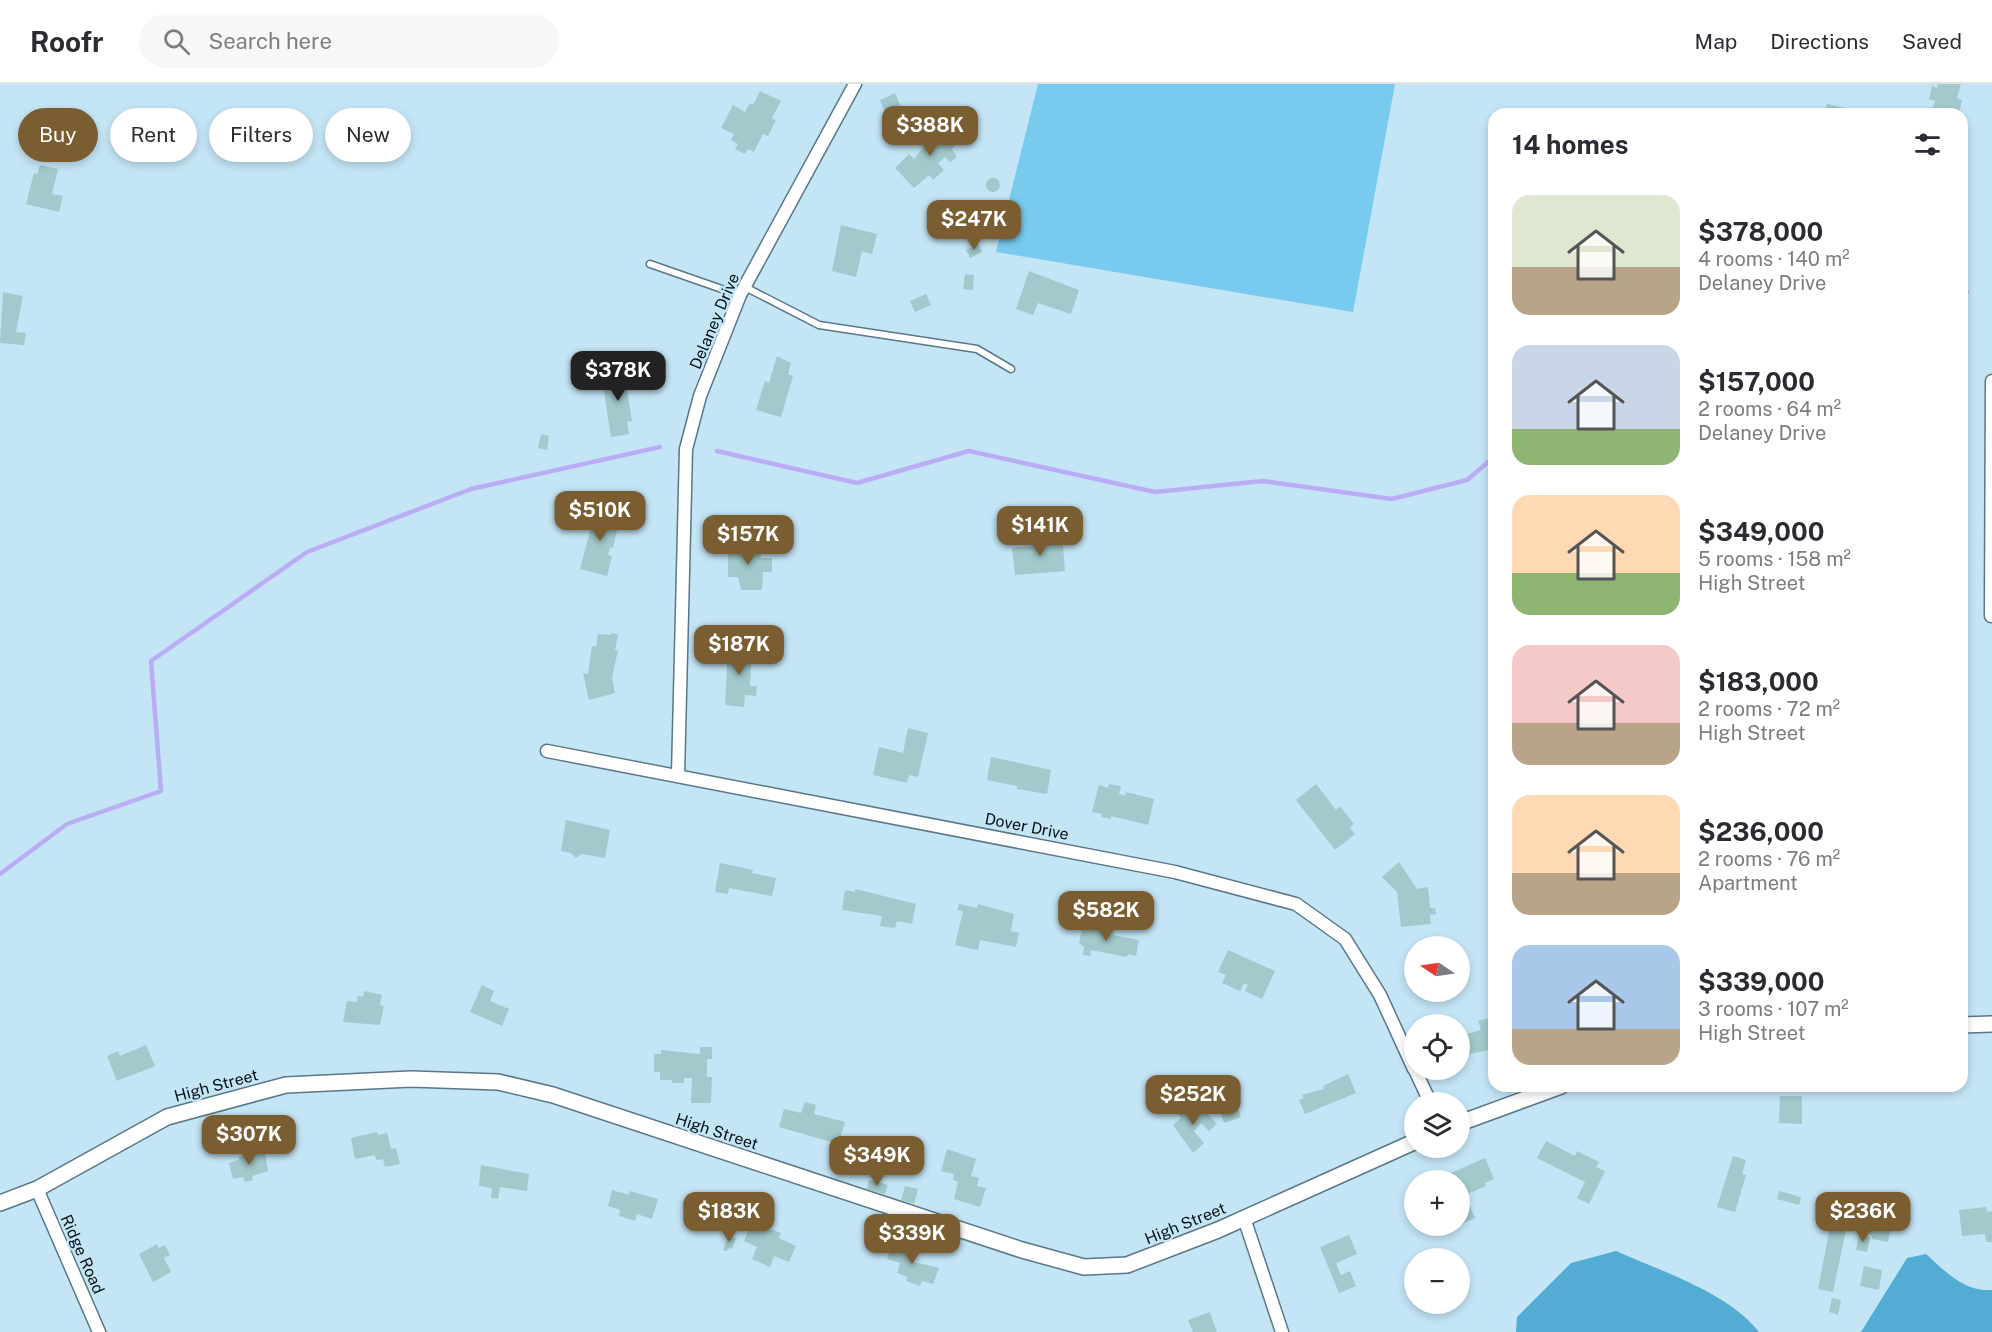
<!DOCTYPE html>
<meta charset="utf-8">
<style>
:root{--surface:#fff;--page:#f7f7f7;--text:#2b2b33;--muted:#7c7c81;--line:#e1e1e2;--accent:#7b5d32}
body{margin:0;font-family:"Public Sans",sans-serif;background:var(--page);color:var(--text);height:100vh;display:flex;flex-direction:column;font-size:22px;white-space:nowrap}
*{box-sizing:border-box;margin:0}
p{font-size:20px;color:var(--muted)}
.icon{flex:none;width:33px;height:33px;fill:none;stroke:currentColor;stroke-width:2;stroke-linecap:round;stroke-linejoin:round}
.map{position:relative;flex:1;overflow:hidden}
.panel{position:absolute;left:1488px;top:24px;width:480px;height:984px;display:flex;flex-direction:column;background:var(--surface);border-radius:18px;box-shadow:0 3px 9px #0003}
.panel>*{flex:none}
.hud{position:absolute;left:18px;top:24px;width:570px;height:54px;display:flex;gap:12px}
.needle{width:39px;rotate:283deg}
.fabs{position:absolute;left:1404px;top:852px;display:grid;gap:12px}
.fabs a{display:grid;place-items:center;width:66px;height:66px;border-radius:50%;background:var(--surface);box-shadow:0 3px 9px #0003;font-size:30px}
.price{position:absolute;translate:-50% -51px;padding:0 14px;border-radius:12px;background:var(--accent);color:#fff;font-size:20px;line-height:39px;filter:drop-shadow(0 2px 3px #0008)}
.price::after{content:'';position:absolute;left:50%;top:36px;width:18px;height:14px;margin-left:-9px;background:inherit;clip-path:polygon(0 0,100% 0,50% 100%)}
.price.on{background:#222;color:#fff}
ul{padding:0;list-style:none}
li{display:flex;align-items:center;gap:18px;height:150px;padding:0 24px}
li span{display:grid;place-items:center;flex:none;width:168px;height:120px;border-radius:18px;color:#555}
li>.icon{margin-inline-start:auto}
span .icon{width:72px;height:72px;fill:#fffc;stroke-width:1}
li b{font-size:26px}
h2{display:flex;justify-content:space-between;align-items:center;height:72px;padding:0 24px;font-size:26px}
.chip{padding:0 21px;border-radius:27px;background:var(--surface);box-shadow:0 3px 9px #0003;font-size:21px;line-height:54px}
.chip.on{background:var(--accent);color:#fff}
header{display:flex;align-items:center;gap:36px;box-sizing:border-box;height:84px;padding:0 30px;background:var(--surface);border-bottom:2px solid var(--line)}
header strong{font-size:28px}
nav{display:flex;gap:33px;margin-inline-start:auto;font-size:21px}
.search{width:420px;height:54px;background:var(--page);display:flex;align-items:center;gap:15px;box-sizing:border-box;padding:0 21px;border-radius:33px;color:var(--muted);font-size:22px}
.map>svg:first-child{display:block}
.green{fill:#78caef}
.forest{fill:#53acd3}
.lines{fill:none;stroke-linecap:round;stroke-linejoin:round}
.stream{stroke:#b9aef6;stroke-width:4.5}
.building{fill:#a2c9cb}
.service-casing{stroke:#597786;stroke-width:9}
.minor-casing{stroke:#597786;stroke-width:15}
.tertiary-casing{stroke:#597786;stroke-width:18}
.service{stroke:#fff;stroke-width:6}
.minor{stroke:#fff;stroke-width:12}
.tertiary{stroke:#fff;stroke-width:15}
.labels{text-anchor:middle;stroke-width:5;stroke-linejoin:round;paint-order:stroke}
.street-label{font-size:16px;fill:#061117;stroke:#c4e5f6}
</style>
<header>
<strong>Roofr</strong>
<div class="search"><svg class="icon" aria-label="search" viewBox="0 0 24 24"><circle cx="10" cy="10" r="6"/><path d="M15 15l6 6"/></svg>Search here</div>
<nav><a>Map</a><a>Directions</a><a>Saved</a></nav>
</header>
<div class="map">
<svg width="1992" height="1248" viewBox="0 0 1992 1248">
<rect width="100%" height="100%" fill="#c4e5f6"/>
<!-- green -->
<path class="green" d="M1038 0H1395L1353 228 996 168Z"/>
<!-- forest -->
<path class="forest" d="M1616 1167C1661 1187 1729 1209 1759 1248H1516L1517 1233 1571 1179Z
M1926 1170C1946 1188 1964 1208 1992 1206V1248H1861L1907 1174Z"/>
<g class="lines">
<!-- stream -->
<path class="stream" d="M1962 210 1967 208
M717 367 857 399 969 367 1155 408 1263 397 1392 415 1467 396 1494 373
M0 790 67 740 161 707 151 577 307 468 471 405 660 363"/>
</g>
<!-- building -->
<path class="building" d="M1938 0H1961L1957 14 1962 16 1959 30 1932 28 1935 17 1929 15 1932 2 1937 4Z
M760 7 781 17 772 34 776 36 768 52 763 50 754 68 748 65 745 70 735 65 738 60 731 56 734 50 721 44 733 21 745 28 750 19 753 21Z
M895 9 902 25 886 31 880 16Z
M1827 20 1846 24 1845 30H1824Z
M945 40 963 53 952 65 957 73 950 78 945 73 938 79 944 86 933 96 929 91 914 104 895 84 909 70 914 75 929 56 926 53 933 46 936 49Z
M40 81 58 85 52 110 63 112 59 128 26 120 34 89 37 90Z
M986 101a7 7 0 1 1 14 0a7 7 0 1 1-14 0Z
M841 141 877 150 872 170 862 167 856 193 832 187Z
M978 160 982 168 970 174 966 166Z
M1029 187 1079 206 1071 230 1038 219 1033 231 1016 225Z
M965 190 974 191 973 206 963 205Z
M3 208 23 212 16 248 26 249 24 261 0 259Z
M926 210 931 221 915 228 910 217Z
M777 272 791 279 788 290 793 292 781 333 756 326 765 297 769 299Z
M614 282 632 289 627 305 632 337 627 338 629 350 611 353 604 308Z
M541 350 549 352 547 366 538 364Z
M597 421 617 426 613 441 618 442 613 464 610 463 608 471 612 472 607 492 580 485Z
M1062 451 1065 487 1015 491 1012 464 1043 461 1042 453Z
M728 459 756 460V470H761V474H772V488H763L762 506H741L738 493H728Z
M611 549 618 550 615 566H618L612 594 615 609 589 616 583 589 588 590 592 562 596 563 598 550 611 551Z
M728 561 752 563 750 602H757L756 612 745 611 744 623 725 621Z
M908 644 928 649 918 693 909 691 907 699 873 691 879 663 903 669Z
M991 673 1051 686 1047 710 1017 705V702L987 696Z
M1109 700 1121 702 1119 710 1125 712 1126 708 1154 715 1148 741 1111 732V735L1101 733 1102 730 1092 728 1099 701 1108 704Z
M1316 700 1336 726 1340 722 1354 740 1350 744 1355 750 1335 766 1296 716Z
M566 736 610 746 605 774 581 770 576 774 571 769 561 767Z
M1399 778 1417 805 1428 803 1430 824H1435L1436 830 1430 831 1431 840 1401 843 1397 808 1382 793Z
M720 779 753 786 752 789 776 794 772 812 729 804 728 810 715 808Z
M855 805 916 820 912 840 897 837 895 844 880 842 882 832 842 826 845 806 855 808Z
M959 820 977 824 978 820 1014 830 1011 847 1019 849 1016 863 980 856 978 866 955 861 963 827 957 826Z
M1083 840 1101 841 1100 845 1114 847 1113 851 1139 856 1136 872 1128 870 1127 873 1091 866 1090 872 1083 871 1084 863 1079 859Z
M1228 866 1275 887 1262 915 1245 907 1248 901 1244 899 1240 907 1222 899 1226 891 1218 888Z
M482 901 494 907 490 917 509 925 502 942 470 928Z
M364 907 382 911 380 921 384 922 380 941 343 938 347 917 357 918 358 912 363 913Z
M1490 934 1494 942V965L1469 970 1463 951 1481 946 1478 937Z
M146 961 155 982 117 997 107 972 118 967 120 972Z
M700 963H712V975H707V993H712L711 1019H691L692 994H684V999H672V996H660V988H654V970H661V966L700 970Z
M1348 990 1356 1009 1305 1030 1299 1016 1304 1014 1302 1011 1324 1005 1323 1002Z
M1780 1012H1802V1040L1779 1039Z
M805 1018 816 1021 814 1030 845 1038 838 1060 779 1043 784 1025 801 1029Z
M1236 1018 1241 1033 1224 1039 1219 1023Z
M1188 1020 1196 1029 1202 1024 1217 1040 1209 1047 1201 1039 1194 1047 1204 1059 1193 1069 1173 1041 1181 1034 1177 1029Z
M377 1048 378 1051 387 1049 391 1065 396 1064 400 1080 385 1083 383 1075 376 1076 375 1071 355 1075 351 1054Z
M1546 1057 1575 1072 1577 1067 1599 1078 1596 1083 1605 1087 1589 1120 1577 1114 1585 1098 1537 1074Z
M947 1065 976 1075 971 1092 979 1094 977 1102 986 1104 980 1123 954 1115 958 1098 953 1096 954 1090 941 1087Z
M265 1068 268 1087 252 1092 253 1096 245 1098 243 1093 233 1095 229 1079 239 1076V1073Z
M1733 1072 1746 1076 1742 1090 1746 1091 1735 1128 1717 1123Z
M1485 1074 1494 1095 1485 1099 1486 1102 1465 1111 1475 1134 1462 1140 1460 1096H1440L1439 1094Z
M481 1081 529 1090 527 1107 500 1103 498 1115 491 1114 492 1104 479 1102Z
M869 1096 888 1101 885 1110 867 1105Z
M905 1102 918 1105 914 1120 901 1116Z
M612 1106 629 1111 630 1107 658 1115 652 1135 637 1130 635 1137 619 1132 620 1126 608 1122Z
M1779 1107 1801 1113 1799 1121 1777 1115Z
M1986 1123 1987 1128 1992 1127V1158H1986L1985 1150 1962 1152 1959 1126Z
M1833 1128 1849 1132 1833 1208 1818 1205Z
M1877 1136 1892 1139 1888 1158 1872 1155V1151L1869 1150 1870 1144 1872 1145 1873 1139 1876 1140Z
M752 1138 781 1149 779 1154 796 1162 789 1178 774 1172 770 1183 752 1175 757 1163 744 1157Z
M1349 1151 1357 1170 1336 1179 1341 1191 1350 1187 1356 1202 1339 1209 1320 1163Z
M1859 1151 1870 1153 1867 1168 1856 1166Z
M728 1152 736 1154 732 1165 729 1164 727 1167 723 1166Z
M893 1158 918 1166 914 1178 939 1184 933 1200 922 1197 920 1202 906 1197 908 1193 897 1189 900 1179 887 1175Z
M157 1160 159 1164 165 1161 170 1171 164 1174 171 1188 153 1198 139 1170Z
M1864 1182 1882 1186 1879 1206 1860 1202Z
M1832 1214 1841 1216 1838 1231 1829 1228Z
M1210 1228 1217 1248H1193L1188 1236Z"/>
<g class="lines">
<defs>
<path id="service" d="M650 180 739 211
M745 203 819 241 977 265 1011 285"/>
<path id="minor" d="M1991 532 1992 297
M547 667 1175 788 1296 820 1345 855 1380 911 1414 985
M678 691 686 365 700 312 740 211 855 0
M1415 986 1430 1018
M37 1105 99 1248
M1244 1134 1282 1248"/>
<path id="tertiary" d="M1962 941 1992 940
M1460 1039 1561 1002
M0 1119 37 1105 167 1033 286 1001 411 995 498 998 553 1011 1022 1166 1084 1183 1127 1181 1218 1146 1414 1058"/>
</defs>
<!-- service casing -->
<use href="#service" class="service-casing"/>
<!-- minor casing -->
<use href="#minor" class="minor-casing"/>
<!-- tertiary casing -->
<use href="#tertiary" class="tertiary-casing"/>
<!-- service -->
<use href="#service" class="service"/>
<!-- minor -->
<use href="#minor" class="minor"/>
<!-- tertiary -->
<use href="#tertiary" class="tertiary"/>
</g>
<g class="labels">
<!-- street labels -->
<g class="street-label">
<text transform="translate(714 237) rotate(-67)" y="6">Delaney Drive</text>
<text transform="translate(1027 742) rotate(11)" y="6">Dover Drive</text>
<text transform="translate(216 1001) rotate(-15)" y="6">High Street</text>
<text transform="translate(717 1047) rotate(18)" y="6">High Street</text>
<text transform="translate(1185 1139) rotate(-22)" y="6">High Street</text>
<text transform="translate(83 1170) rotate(66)" y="6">Ridge Road</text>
</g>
</g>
</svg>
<div class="fabs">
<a><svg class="needle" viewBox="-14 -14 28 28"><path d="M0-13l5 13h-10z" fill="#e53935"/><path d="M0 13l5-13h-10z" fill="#7c7c81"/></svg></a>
<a><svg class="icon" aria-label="locate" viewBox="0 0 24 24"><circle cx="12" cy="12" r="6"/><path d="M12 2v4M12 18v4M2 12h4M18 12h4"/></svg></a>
<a><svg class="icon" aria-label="layers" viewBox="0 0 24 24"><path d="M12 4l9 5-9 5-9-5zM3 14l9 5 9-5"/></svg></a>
<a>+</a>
<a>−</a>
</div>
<b class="price" style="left:930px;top:73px">$388K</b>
<b class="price" style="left:974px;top:167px">$247K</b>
<b class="price on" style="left:618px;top:318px">$378K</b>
<b class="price" style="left:600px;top:458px">$510K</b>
<b class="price" style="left:1040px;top:473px">$141K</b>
<b class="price" style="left:748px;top:482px">$157K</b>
<b class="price" style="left:739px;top:592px">$187K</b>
<b class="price" style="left:1106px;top:858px">$582K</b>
<b class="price" style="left:1193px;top:1042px">$252K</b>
<b class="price" style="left:249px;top:1082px">$307K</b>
<b class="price" style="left:877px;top:1103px">$349K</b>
<b class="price" style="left:729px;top:1159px">$183K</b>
<b class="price" style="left:1863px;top:1159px">$236K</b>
<b class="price" style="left:912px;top:1181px">$339K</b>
<div class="hud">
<a class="chip on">Buy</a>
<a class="chip">Rent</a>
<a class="chip">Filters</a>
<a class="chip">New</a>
</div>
<section class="panel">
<h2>14 homes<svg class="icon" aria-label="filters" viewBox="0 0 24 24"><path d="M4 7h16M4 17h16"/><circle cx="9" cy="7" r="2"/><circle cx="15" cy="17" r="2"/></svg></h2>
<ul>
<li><span style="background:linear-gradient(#dfe7d0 60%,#b9a48a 0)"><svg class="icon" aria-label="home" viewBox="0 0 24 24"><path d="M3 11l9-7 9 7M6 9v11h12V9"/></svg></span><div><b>$378,000</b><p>4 rooms · 140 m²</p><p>Delaney Drive</p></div></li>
<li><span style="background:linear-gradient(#c9d6e8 70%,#8fb573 0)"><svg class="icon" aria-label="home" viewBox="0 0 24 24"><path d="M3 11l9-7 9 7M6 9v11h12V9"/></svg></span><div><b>$157,000</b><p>2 rooms · 64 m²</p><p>Delaney Drive</p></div></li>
<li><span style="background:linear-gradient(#ffd9b3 65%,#8fb573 0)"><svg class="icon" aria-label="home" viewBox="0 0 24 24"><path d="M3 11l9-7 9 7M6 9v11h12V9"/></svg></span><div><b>$349,000</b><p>5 rooms · 158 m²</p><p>High Street</p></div></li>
<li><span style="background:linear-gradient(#f6c9c9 65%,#b9a48a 0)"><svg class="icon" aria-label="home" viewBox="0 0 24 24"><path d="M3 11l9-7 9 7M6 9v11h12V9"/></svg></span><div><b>$183,000</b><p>2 rooms · 72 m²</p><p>High Street</p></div></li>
<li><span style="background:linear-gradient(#ffd9b3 65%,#b9a48a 0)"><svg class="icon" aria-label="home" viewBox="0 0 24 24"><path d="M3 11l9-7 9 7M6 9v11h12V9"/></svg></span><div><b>$236,000</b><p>2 rooms · 76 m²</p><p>Apartment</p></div></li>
<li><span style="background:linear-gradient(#a9c7e8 70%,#b9a48a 0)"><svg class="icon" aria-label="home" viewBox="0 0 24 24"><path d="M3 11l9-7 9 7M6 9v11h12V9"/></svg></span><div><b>$339,000</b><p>3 rooms · 107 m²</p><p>High Street</p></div></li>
</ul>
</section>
</div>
